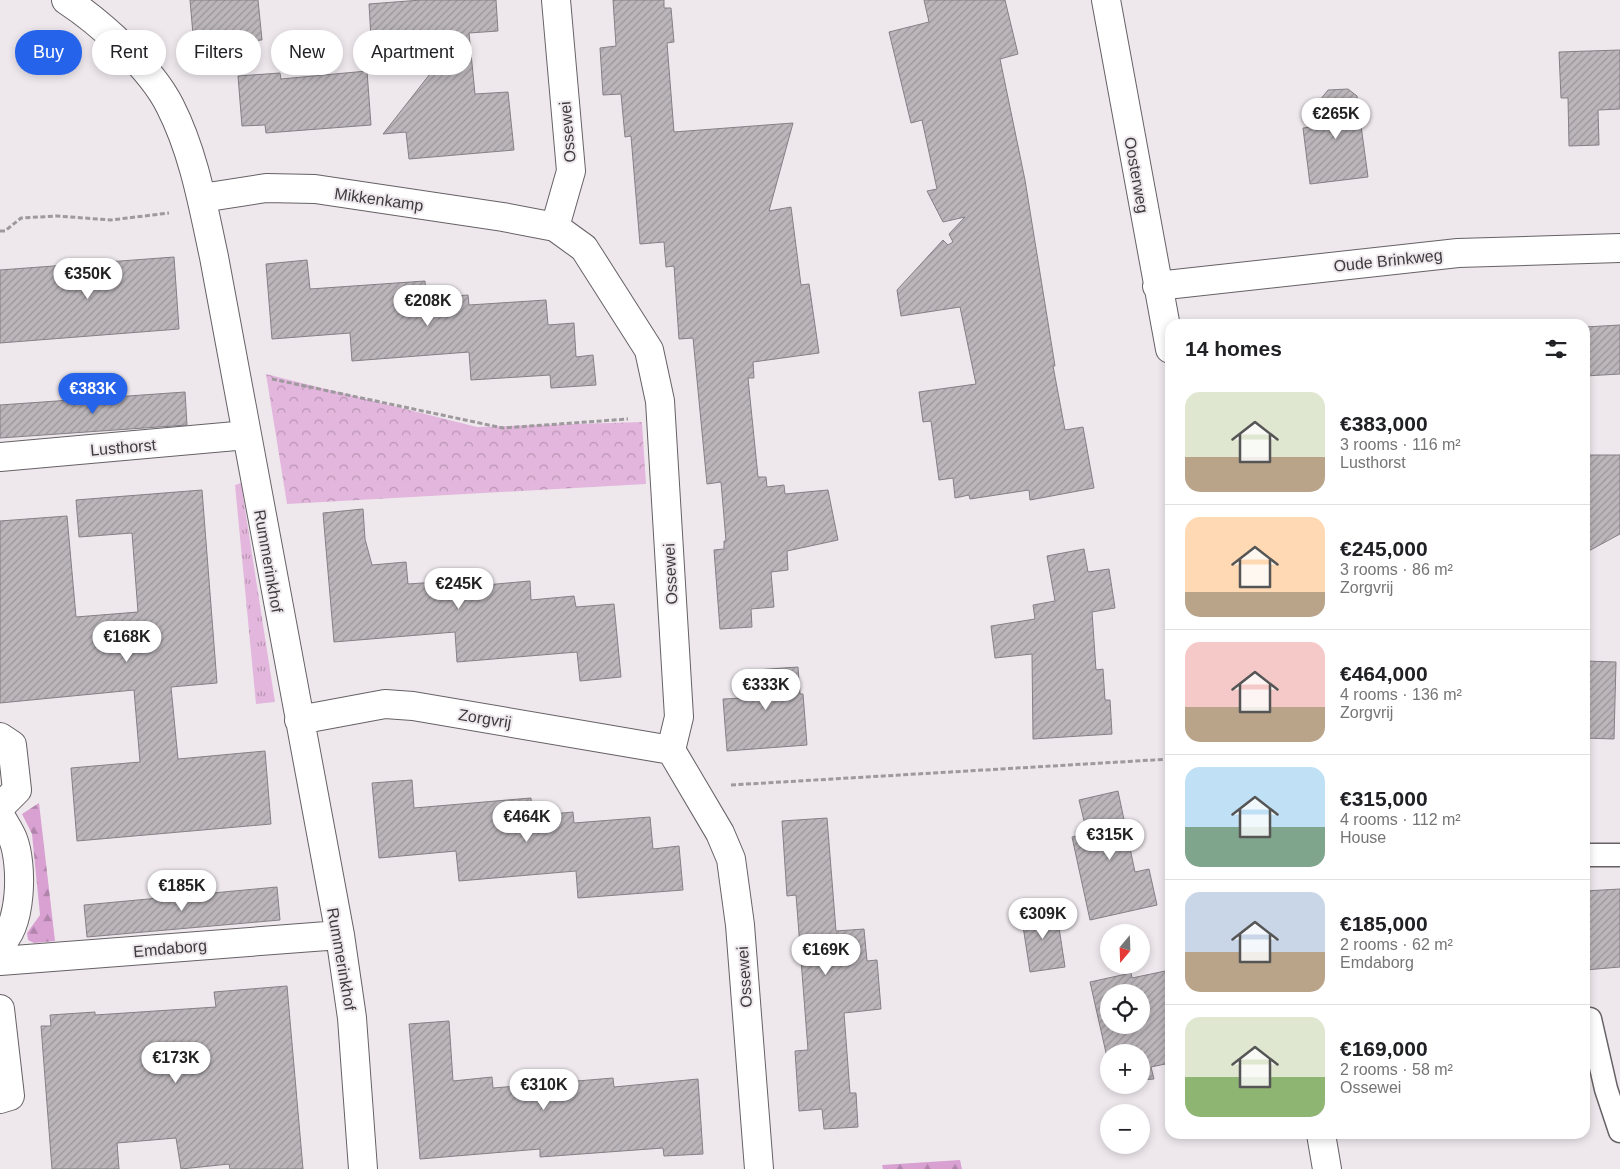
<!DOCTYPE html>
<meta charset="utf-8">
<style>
:root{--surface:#fff;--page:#f6f6f6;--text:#202124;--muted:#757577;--line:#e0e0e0;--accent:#2563eb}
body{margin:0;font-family:Helvetica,sans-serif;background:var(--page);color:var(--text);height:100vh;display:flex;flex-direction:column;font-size:19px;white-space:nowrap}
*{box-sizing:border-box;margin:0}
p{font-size:16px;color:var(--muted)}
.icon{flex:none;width:28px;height:28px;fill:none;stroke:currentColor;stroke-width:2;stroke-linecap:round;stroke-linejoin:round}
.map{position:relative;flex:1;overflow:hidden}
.side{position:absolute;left:1165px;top:319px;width:425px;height:820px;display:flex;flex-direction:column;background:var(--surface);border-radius:15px;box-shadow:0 2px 8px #0003}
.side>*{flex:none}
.hud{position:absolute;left:15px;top:30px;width:475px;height:45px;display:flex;gap:10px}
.needle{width:32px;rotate:199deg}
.fabs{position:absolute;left:1100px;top:924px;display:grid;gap:10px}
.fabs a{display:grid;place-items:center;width:50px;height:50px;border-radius:50%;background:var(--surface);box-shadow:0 2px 8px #0003;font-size:25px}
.price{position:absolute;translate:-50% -42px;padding:0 11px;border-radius:18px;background:#fff;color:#222;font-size:16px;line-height:32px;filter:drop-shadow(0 1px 2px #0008)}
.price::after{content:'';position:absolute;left:50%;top:30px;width:15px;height:11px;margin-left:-8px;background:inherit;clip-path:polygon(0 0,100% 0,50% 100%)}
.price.on{background:var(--accent);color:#fff}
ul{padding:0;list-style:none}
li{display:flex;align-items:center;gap:15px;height:125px;padding:0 20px}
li+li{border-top:1px solid var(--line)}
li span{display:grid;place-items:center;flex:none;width:140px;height:100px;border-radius:15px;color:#555}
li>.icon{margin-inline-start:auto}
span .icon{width:60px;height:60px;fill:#fffc;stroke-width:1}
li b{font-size:21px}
h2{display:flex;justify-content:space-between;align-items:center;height:60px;padding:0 20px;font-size:21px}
.chip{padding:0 18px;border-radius:22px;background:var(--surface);box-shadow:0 2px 8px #0003;font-size:18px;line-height:45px}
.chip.on{background:var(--accent);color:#fff}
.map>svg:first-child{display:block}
.grass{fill:url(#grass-tufts)}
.forest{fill:url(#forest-firs)}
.park{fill:url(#park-crowns)}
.building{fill:url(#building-hatch);stroke:#858085;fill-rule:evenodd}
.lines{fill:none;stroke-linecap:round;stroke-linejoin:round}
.service-casing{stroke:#666165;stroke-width:25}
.minor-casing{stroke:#666165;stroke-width:30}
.path{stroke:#9d999c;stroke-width:3;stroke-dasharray:5 2.5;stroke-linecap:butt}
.service{stroke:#fff;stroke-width:22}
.minor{stroke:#fff;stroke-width:28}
.labels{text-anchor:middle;stroke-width:4;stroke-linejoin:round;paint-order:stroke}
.street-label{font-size:16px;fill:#3e3c3e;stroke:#eee8ed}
</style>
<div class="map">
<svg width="1620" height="1169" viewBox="0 0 1620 1169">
<defs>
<pattern id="grass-tufts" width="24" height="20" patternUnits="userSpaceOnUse" patternTransform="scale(1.25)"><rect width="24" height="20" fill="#e3b6dd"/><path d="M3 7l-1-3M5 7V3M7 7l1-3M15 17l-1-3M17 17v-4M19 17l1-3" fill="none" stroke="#b995b5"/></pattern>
<pattern id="forest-firs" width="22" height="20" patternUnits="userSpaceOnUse" patternTransform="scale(1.25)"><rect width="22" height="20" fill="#d9a0d2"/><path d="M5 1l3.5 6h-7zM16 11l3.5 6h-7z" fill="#b184ac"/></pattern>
<pattern id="park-crowns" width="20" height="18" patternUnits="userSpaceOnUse" patternTransform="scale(1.25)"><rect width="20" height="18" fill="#e3b6dd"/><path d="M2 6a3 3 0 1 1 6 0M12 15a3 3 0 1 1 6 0" fill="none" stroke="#b995b5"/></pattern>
<pattern id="building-hatch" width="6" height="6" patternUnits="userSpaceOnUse" patternTransform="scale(1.25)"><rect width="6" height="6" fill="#bcb6bb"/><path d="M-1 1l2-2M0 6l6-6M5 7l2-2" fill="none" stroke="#9a9599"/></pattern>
</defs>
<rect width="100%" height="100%" fill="#eee8ed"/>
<!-- grass -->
<path class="grass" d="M241 483 275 702 256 704 235 485Z"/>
<!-- forest -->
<path class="forest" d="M39 803 55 941 34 943 28 940 27 933 40 915 32 834 22 814Z
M960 1160 962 1169H883L882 1165Z"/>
<!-- park -->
<path class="park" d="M266 374 477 427 642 422 646 484 287 504Z"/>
<!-- building -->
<path class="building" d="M190 0H258L262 40 194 46Z
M421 0H496L498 31 469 33 475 94 508 92 514 150 409 159 406 132 383 134 462 33 371 38 369 4Z
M613 0H664V8H671L674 42 667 43 674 132 793 123 769 211 791 207 801 285 809 284 819 353 753 362 754 378H748L758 477H766L767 487 784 485 785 494 828 490 838 540 787 551 788 570 771 572 774 607 751 609 752 627 720 629 714 550 724 549V541H726L721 482 707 484 693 338 679 339 674 266 666 267 664 242 640 244 631 136 625 137 621 94 603 95 600 48 616 46Z
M924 0H1005L1018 54 1000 59 1025 180 1055 366H1053L1065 430 1083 427 1094 488 1030 500 1029 490 970 499 969 495 955 498 953 478 939 480 931 421 923 422 919 392 976 384 960 307 901 316 897 290 943 240 948 245 953 242 949 234 965 217 943 222 927 191 937 189 922 120 911 123 889 32 929 22Z
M1620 50V109L1598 110 1599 145 1569 146 1568 98H1561L1559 52Z
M367 71 371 125 266 133 265 125 242 126 238 76 280 73 281 79Z
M1348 89 1357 96 1368 177 1310 184 1303 128 1319 126 1320 100 1328 90Z
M174 257 179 329 0 343V270Z
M307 260 310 289 425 281 426 298 468 295 469 305 546 300 548 325 574 323 576 357 593 355 596 385 551 388 550 375 471 380 469 352 352 361 350 333 272 339 266 264Z
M1620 325V374L1585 376V327Z
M185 392 187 425 0 438V405Z
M1585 455H1620V534L1585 553Z
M202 490 217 683 171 687 178 759 265 751 271 824 77 841 71 768 140 762 134 690 0 703V521L67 516 76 617 138 612 132 533 79 537 76 500Z
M363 509 365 539 372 565 406 562 408 584 451 581 452 588 530 581 531 600 574 596 576 607 614 604 621 677 580 681 577 652 457 662 455 632 334 642 323 513Z
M1084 549 1088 572 1109 569 1115 608 1092 612 1096 670 1103 669 1105 700H1110L1112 734 1033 739 1032 654 995 658 991 626 1035 619 1033 605 1055 601 1047 556Z
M1585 661 1616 662 1614 739 1585 738Z
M798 667 800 694H803L807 745 727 751 723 699 743 698 741 671Z
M412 780 414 808 531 798 532 816 573 812 574 823 650 817 653 849 679 846 683 890 578 898 576 871 459 881 456 851 379 858 372 783Z
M1118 791 1135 872 1149 869 1157 905 1090 920 1072 837 1087 833 1079 800Z
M827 818 836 931 864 929 867 961 877 960 881 1009 844 1013 850 1093H856L858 1127 824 1129 822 1109 799 1111 795 1051 808 1050 796 895 787 896 782 821Z
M277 887 280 920 87 937 84 905Z
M1620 889V967L1585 970V891Z
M1056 908 1065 967 1030 972 1021 913Z
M1170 970V1063L1151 1067 1154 1079 1141 1080V1052H1109V1066L1090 982 1131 973 1132 978ZM1109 992H1141V1025H1109Z
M287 986 303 1169H230L229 1164 181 1169 176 1138 117 1143 119 1169H52L41 1026H51L50 1015 95 1012V1015L216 1007 214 992Z
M449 1021 453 1081 492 1077 493 1088 613 1078 614 1087 698 1079 703 1154 664 1156 663 1148 540 1157V1149L420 1159 409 1024Z"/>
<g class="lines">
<defs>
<path id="service" d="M1585 855H1620
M1590 1019 1606 1089 1620 1131"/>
<path id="minor" d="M66 0C101 23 151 68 170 106 194 153 203 206 214 257L340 935 352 1018 363 1169
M556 0 571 171 555 227 584 248 649 350 660 401 679 717 671 750 720 833 731 859 740 925 759 1169
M1106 0 1170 349
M202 198 266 188 315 189 503 217 555 227
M1157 286 1458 253 1620 248
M0 457 247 435
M299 720 385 704 413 706 671 750
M0 737 12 745 17 790 0 807
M0 815C4 823 10 831 13 839 23 865 22 926 0 944
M0 961 340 935
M0 1009 10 1096 0 1099
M1321 1134 1327 1169"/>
</defs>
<!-- service casing -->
<use href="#service" class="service-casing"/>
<!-- minor casing -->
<use href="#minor" class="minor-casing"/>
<!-- path -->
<path class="path" d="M0 231H5L21 218 57 216 111 220 169 213
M272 379 503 428 628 419
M731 785 1170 759"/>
<!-- service -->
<use href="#service" class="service"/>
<!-- minor -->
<use href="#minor" class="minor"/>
</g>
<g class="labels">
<!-- street labels -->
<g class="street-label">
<text transform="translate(567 132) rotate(-95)" y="6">Ossewei</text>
<text transform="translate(1137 175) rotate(80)" y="6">Oosterweg</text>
<text transform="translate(379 199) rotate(8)" y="6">Mikkenkamp</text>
<text transform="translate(1388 260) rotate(-6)" y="6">Oude Brinkweg</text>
<text transform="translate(123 447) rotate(-5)" y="6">Lusthorst</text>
<text transform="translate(269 561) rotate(80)" y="6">Rummerinkhof</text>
<text transform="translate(670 574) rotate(-93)" y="6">Ossewei</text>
<text transform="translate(485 718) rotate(9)" y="6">Zorgvrij</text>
<text transform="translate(170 948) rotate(-5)" y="6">Emdaborg</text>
<text transform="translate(342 959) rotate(80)" y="6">Rummerinkhof</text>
<text transform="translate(744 977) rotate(-94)" y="6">Ossewei</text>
</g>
</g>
</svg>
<div class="fabs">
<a><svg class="needle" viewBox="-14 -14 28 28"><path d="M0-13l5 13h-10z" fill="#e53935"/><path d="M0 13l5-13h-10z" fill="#757577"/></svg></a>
<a><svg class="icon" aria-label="locate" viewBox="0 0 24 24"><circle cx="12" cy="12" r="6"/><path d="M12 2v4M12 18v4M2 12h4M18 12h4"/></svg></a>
<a>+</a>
<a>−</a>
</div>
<b class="price" style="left:1336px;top:140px">€265K</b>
<b class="price" style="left:88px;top:300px">€350K</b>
<b class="price" style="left:428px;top:327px">€208K</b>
<b class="price on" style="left:93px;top:415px">€383K</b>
<b class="price" style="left:459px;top:610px">€245K</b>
<b class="price" style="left:127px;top:663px">€168K</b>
<b class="price" style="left:766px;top:711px">€333K</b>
<b class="price" style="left:527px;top:843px">€464K</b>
<b class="price" style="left:1110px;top:861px">€315K</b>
<b class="price" style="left:182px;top:912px">€185K</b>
<b class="price" style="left:1043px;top:940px">€309K</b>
<b class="price" style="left:826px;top:976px">€169K</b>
<b class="price" style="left:176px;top:1084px">€173K</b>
<b class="price" style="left:544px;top:1111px">€310K</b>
<div class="hud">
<a class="chip on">Buy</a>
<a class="chip">Rent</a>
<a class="chip">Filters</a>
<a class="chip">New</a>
<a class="chip">Apartment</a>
</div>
<section class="side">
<h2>14 homes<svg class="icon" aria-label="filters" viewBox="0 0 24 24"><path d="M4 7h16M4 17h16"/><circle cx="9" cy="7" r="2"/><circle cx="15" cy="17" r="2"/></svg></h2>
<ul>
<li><span style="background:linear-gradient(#dfe7d0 65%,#b9a48a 0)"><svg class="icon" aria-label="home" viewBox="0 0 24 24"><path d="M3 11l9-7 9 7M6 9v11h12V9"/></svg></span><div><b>€383,000</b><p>3 rooms · 116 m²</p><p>Lusthorst</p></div></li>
<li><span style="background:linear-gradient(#ffd9b3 75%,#b9a48a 0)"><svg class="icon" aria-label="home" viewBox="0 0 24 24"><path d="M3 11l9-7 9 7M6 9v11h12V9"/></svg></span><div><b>€245,000</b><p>3 rooms · 86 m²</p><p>Zorgvrij</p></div></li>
<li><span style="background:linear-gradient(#f6c9c9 65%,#b9a48a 0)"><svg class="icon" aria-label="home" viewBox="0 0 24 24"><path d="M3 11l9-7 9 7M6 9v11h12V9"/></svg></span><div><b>€464,000</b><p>4 rooms · 136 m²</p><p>Zorgvrij</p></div></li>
<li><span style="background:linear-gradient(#bfe0f5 60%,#7fa58c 0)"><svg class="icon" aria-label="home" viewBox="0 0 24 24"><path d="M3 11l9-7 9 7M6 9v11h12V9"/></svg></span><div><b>€315,000</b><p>4 rooms · 112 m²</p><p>House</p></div></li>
<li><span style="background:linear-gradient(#c9d6e8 60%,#b9a48a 0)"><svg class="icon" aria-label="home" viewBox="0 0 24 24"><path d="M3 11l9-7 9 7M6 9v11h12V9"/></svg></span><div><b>€185,000</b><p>2 rooms · 62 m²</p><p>Emdaborg</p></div></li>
<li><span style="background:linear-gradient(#dfe7d0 60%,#8fb573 0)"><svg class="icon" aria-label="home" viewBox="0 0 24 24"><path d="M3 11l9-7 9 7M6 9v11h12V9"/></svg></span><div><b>€169,000</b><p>2 rooms · 58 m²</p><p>Ossewei</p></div></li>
</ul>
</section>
</div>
